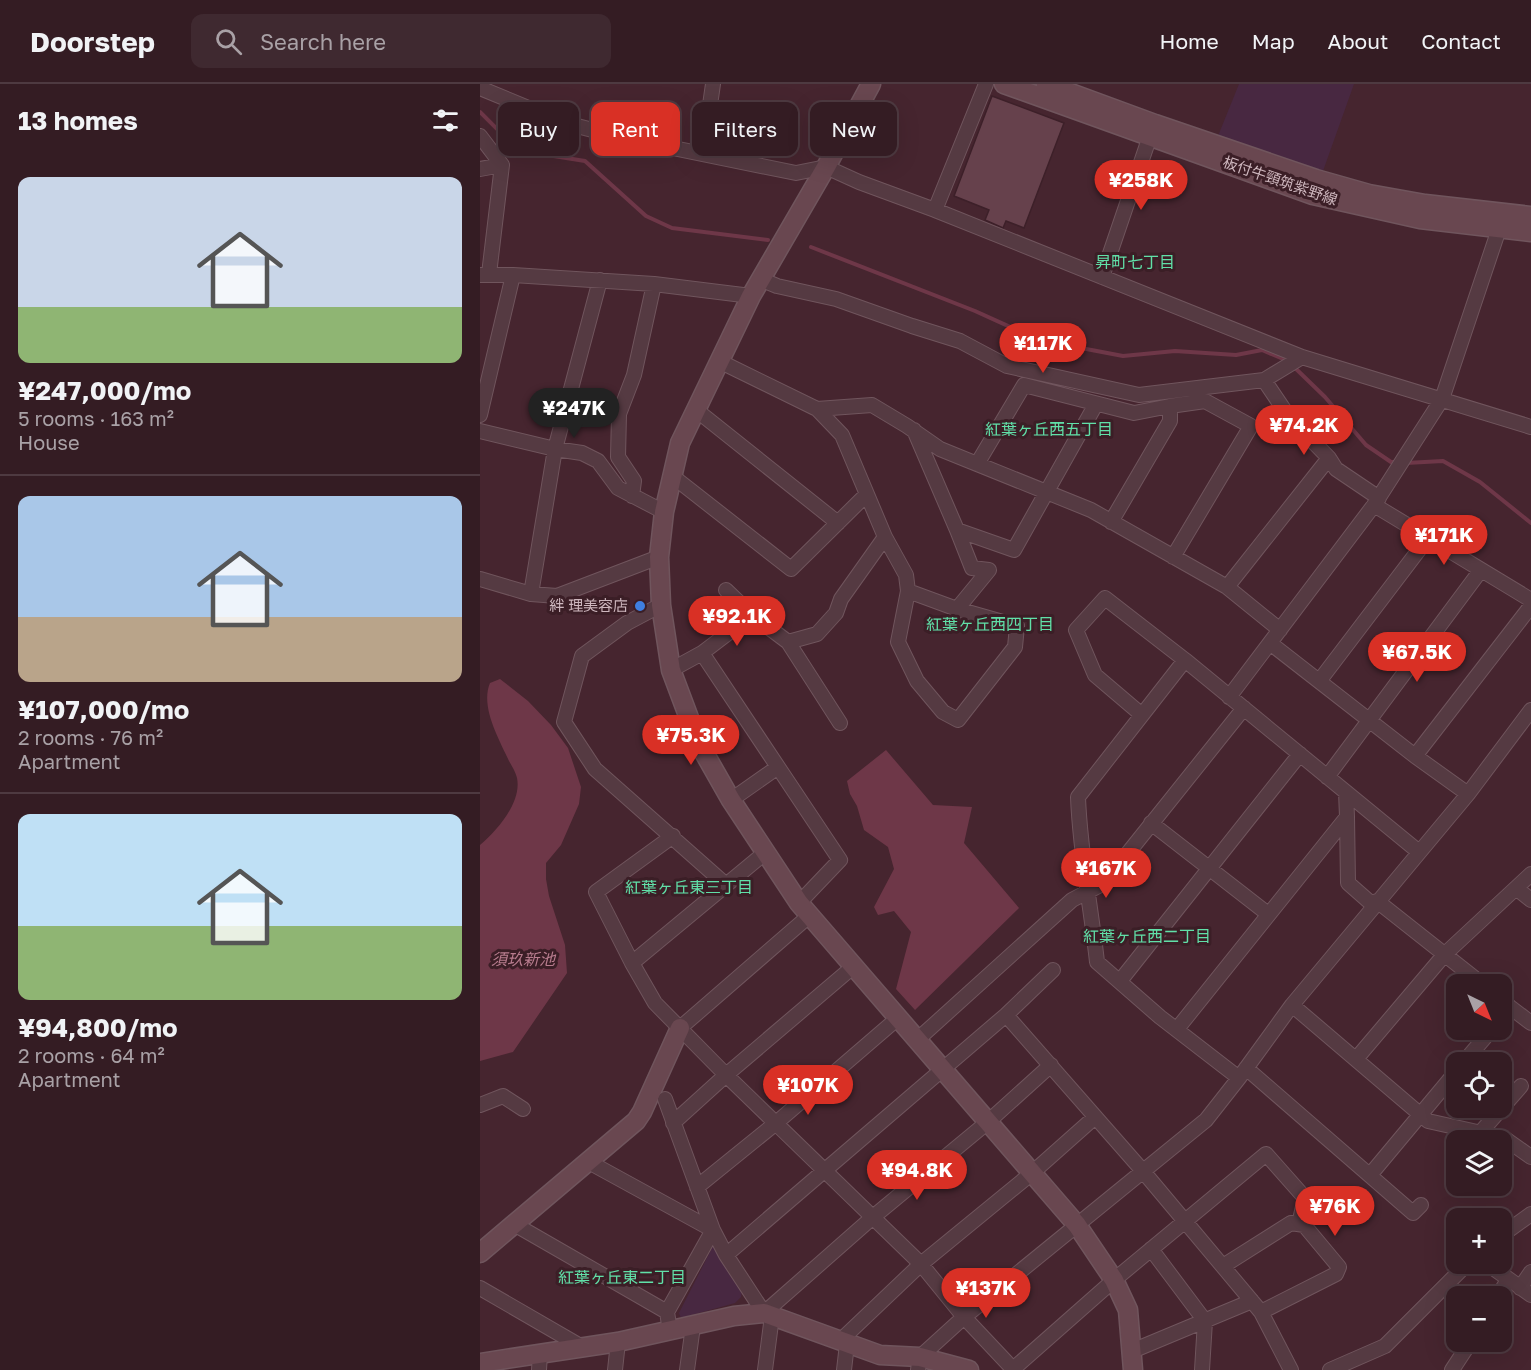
<!DOCTYPE html>
<meta charset="utf-8">
<style>
:root{--surface:#341c23;--page:#3f2930;--text:#f1f3f6;--muted:#a9a1a6;--line:#4e3a41;--accent:#d93025}
body{margin:0;font-family:"Golos Text","Noto Sans JP",sans-serif;background:var(--page);color:var(--text);height:100vh;display:flex;flex-direction:column;font-size:22px;white-space:nowrap}
*{box-sizing:border-box;margin:0}
p{font-size:20px;color:var(--muted)}
.icon{flex:none;width:33px;height:33px;fill:none;stroke:currentColor;stroke-width:2;stroke-linecap:round;stroke-linejoin:round}
.map{position:relative;flex:1;overflow:hidden}
.details{display:flex;flex-direction:column;background:var(--surface);width:480px}
.details>*{flex:none}
.guide{position:absolute;left:18px;top:18px;width:570px;height:54px;display:flex;gap:12px}
.needle{width:39px;rotate:137deg}
.controls{position:absolute;left:966px;top:890px;display:grid;gap:12px}
.controls a{display:grid;place-items:center;width:66px;height:66px;border-radius:12px;background:var(--surface);box-shadow:0 6px 24px #0002,0 0 0 2px var(--line);font-size:30px}
.price{position:absolute;translate:-50% -51px;padding:0 14px;border-radius:21px;background:var(--accent);color:#fff;font-size:20px;line-height:39px;filter:drop-shadow(0 2px 3px #0008)}
.price::after{content:'';position:absolute;left:50%;top:36px;width:18px;height:14px;margin-left:-9px;background:inherit;clip-path:polygon(0 0,100% 0,50% 100%)}
.price.on{background:#222;color:#fff}
ul{padding:0;list-style:none}
li{display:grid;align-content:center;gap:12px;height:318px;padding:0 18px}
li+li{border-top:2px solid var(--line)}
li span{display:grid;place-items:center;height:186px;border-radius:12px;color:#555}
li>.icon{margin-inline-start:auto}
span .icon{width:108px;height:108px;fill:#fffc;stroke-width:1}
li b{font-size:26px}
h2{display:flex;justify-content:space-between;align-items:center;height:72px;padding:0 18px;font-size:26px}
.tag{padding:0 21px;border-radius:12px;background:var(--surface);box-shadow:0 6px 24px #0002,0 0 0 2px var(--line);font-size:21px;line-height:54px}
.tag.on{background:var(--accent);color:#fff}
header{display:flex;align-items:center;gap:36px;box-sizing:border-box;height:84px;padding:0 30px;background:var(--surface);border-bottom:2px solid var(--line)}
header strong{font-size:28px}
nav{display:flex;gap:33px;margin-inline-start:auto;font-size:21px}
.search{width:420px;height:54px;background:var(--page);display:flex;align-items:center;gap:15px;box-sizing:border-box;padding:0 21px;border-radius:12px;color:var(--muted);font-size:22px}
main{display:flex;flex:1;min-height:0}
.map>svg:first-child{display:block}
.green{fill:#482841}
.water{fill:#6e3748}
.lines{fill:none;stroke-linecap:round;stroke-linejoin:round}
.stream{stroke:#6e3748;stroke-width:4}
.building{fill:#66414c;stroke:#3d2029;stroke-width:1.5}
.street-casing{stroke:#70555d;stroke-width:16}
.secondary-casing{stroke:#70555d;stroke-width:21}
.street{stroke:#553a42;stroke-width:14}
.secondary{stroke:#694750;stroke-width:18}
.shop-dot{fill:#3f7fe0;stroke:#3b1e26;stroke-width:2}
.labels{text-anchor:middle;stroke-width:6;stroke-linejoin:round;paint-order:stroke}
.street-label{font-size:15px;fill:#ceb7be;stroke:#3b1e26}
.poi-label{font-size:15px;fill:#ceb7be;stroke:#3b1e26;text-anchor:end}
.neighbourhood-label{font-size:16px;fill:#61e0a8;stroke:#3b1e26}
.water-label{font-size:16px;font-style:italic;fill:#b87c8e;stroke:#3b1e26}
</style>
<header>
<strong>Doorstep</strong>
<div class="search"><svg class="icon" aria-label="search" viewBox="0 0 24 24"><circle cx="10" cy="10" r="6"/><path d="M15 15l6 6"/></svg>Search here</div>
<nav><a>Home</a><a>Map</a><a>About</a><a>Contact</a></nav>
</header>
<main>
<section class="details">
<h2>13 homes<svg class="icon" aria-label="filters" viewBox="0 0 24 24"><path d="M4 7h16M4 17h16"/><circle cx="9" cy="7" r="2"/><circle cx="15" cy="17" r="2"/></svg></h2>
<ul>
<li><span style="background:linear-gradient(#c9d6e8 70%,#8fb573 0)"><svg class="icon" aria-label="home" viewBox="0 0 24 24"><path d="M3 11l9-7 9 7M6 9v11h12V9"/></svg></span><div><b>¥247,000/mo</b><p>5 rooms · 163 m²</p><p>House</p></div></li>
<li><span style="background:linear-gradient(#a9c7e8 65%,#b9a48a 0)"><svg class="icon" aria-label="home" viewBox="0 0 24 24"><path d="M3 11l9-7 9 7M6 9v11h12V9"/></svg></span><div><b>¥107,000/mo</b><p>2 rooms · 76 m²</p><p>Apartment</p></div></li>
<li><span style="background:linear-gradient(#bfe0f5 60%,#8fb573 0)"><svg class="icon" aria-label="home" viewBox="0 0 24 24"><path d="M3 11l9-7 9 7M6 9v11h12V9"/></svg></span><div><b>¥94,800/mo</b><p>2 rooms · 64 m²</p><p>Apartment</p></div></li>
</ul>
</section>
<div class="map">
<svg width="1051" height="1286" viewBox="0 0 1051 1286">
<rect width="100%" height="100%" fill="#46252f"/>
<!-- green -->
<path class="green" d="M759 0H874L843 87 738 52Z
M233 1162 237 1163 262 1207 261 1213 255 1219 201 1234 199 1229Z"/>
<!-- water -->
<path class="water" d="M20 595 48 617 71 641 88 664 101 703 99 720 81 761 66 779V795L69 812 85 861 87 889 33 968 0 977V761C17 747 42 718 37 694 36 689 32 682 29 677 19 655 0 623 10 599Z
M406 666 453 721 492 723 484 759 539 824 435 926 416 905 431 848 414 827 398 831 394 823 414 785 408 763 384 746 377 722 370 710 367 697Z"/>
<g class="lines">
<!-- stream -->
<path class="stream" d="M0 28 34 62 42 67 105 77 166 132 192 144 288 156
M331 163 495 227 559 256 643 272 695 267 756 271 782 266 808 277
M813 282 845 313 886 361 911 378H916
M926 379 963 377 1000 398 1051 439"/>
</g>
<!-- building -->
<path class="building" d="M512 12 584 39 544 144 526 137 523 144 505 136 509 126 474 112Z"/>
<g class="lines">
<defs>
<path id="street" d="M0 4 82 38 139 53 316 89 346 83 379 98 455 126 822 273 1051 343
M0 52 22 81 9 190
M223 70 233 0
M0 85 22 81
M455 126 506 0
M0 191H33L174 200 271 212
M622 193 670 52
M280 195 297 202 356 215 432 242 480 257 527 282 659 311 784 296 822 273
M239 277 337 325 362 351 405 453 426 491 428 507 418 558 437 597 463 628 478 636 535 563 537 542 477 525 428 507
M784 296 809 333 849 374 856 385 899 414
M215 325 358 439
M337 325 392 321 427 342 460 365 611 426 747 503 800 546
M0 331 33 191
M434 346 477 446 534 466 616 320
M0 347 75 365 102 369 118 377 138 404 184 428
M497 380 544 301 654 329 690 322
M191 391 311 485 387 410
M152 412 154 397 138 373 139 330 154 291 174 200
M894 421 1051 516
M631 438 690 337V322L725 317 771 342 693 473
M477 446 492 484 509 486 477 525
M0 495 51 510 77 512 179 473
M747 503 849 374
M246 506 272 531 308 558 360 639
M51 510 75 365 120 196
M181 521 147 539 102 572 84 638 115 685 245 800
M308 558 337 550 356 529 361 515 405 453
M790 559 935 672 988 710 1051 626
M222 569 272 531
M705 576 598 713C600 769 611 823 617 878L680 933 759 994
M191 586 222 569 360 776 319 819
M840 596 948 454
M749 613 894 421 962 315 1019 145
M662 631 615 591 596 546 625 514 705 576 939 768
M935 672 1051 522
M847 693 1001 486
M251 716 298 683
M867 733 868 799 893 821
M671 739 788 830
M193 752 116 808 152 879 175 919 246 991 441 1180 484 1233 532 1284
M1036 804 1051 816
M897 817 1002 900
M152 879 286 768
M640 897 820 670
M1022 916 1030 923 1022 933
M812 921 988 710
M1030 923 1051 939
M526 931 662 1086 781 1228 811 1286
M200 944 329 832
M697 945 867 733 866 708
M437 956 592 816 624 799 764 624
M876 975 965 870 1051 790
M984 978 1012 945
M766 984 933 1129 941 1121
M185 1015 233 1146 246 1171 284 1229 393 1133 509 1037 571 981
M0 1021 23 1012 43 1025
M193 1039 246 991 374 882
M1000 1049 1041 1002
M107 1077 233 1146 187 1228 190 1247
M890 1091 976 988
M217 1103 296 1039 418 934
M34 1140 187 1228
M1022 1151 1051 1130
M671 1165 725 1237 722 1286
M246 1171 526 931 573 886
M1006 1179 1051 1211
M743 1182 811 1139 824 1141 859 1183 856 1190 781 1228
M0 1204 102 1263
M1040 1204 1051 1188
M1018 1212 1028 1196
M360 1257 441 1180 552 1089 615 1033
M652 1267 772 1217
M59 1286 60 1270
M135 1286 138 1258
M207 1286 213 1242
M285 1286 292 1232
M364 1286 367 1260
M438 1286 440 1273 484 1233 726 1036 759 994 812 921 948 1037 1024 1054 1051 1073
M532 1286 634 1196 786 1070 825 1114 819 1140
M850 1286 905 1262 988 1179
M972 1286 991 1257"/>
<path id="secondary" d="M391 0 346 83 271 212 200 359 184 428 179 473 181 521 191 586 218 658 251 716 319 819 597 1141 634 1196 648 1226 653 1286
M524 0 833 111 940 135 1051 148
M566 0 675 40 836 95 889 110 945 120 1051 132
M0 1169 156 1037 162 1028 200 944
M0 1279 138 1258 254 1232 284 1229 400 1271 440 1273 489 1286"/>
</defs>
<!-- street casing -->
<use href="#street" class="street-casing"/>
<!-- secondary casing -->
<use href="#secondary" class="secondary-casing"/>
<!-- street -->
<use href="#street" class="street"/>
<!-- secondary -->
<use href="#secondary" class="secondary"/>
</g>
<!-- markers -->
<circle class="shop-dot" cx="160" cy="522" r="6"/>
<g class="labels">
<!-- street labels -->
<g class="street-label">
<text transform="translate(800 97) rotate(19)" y="5">板付牛頸筑紫野線</text>
</g>
<!-- poi labels -->
<g class="poi-label">
<text x="148" y="527">絆 理美容店</text>
</g>
<!-- neighbourhood labels -->
<g class="neighbourhood-label">
<text x="655" y="184">昇町七丁目</text>
<text x="569" y="351">紅葉ヶ丘西五丁目</text>
<text x="510" y="546">紅葉ヶ丘西四丁目</text>
<text x="209" y="809">紅葉ヶ丘東三丁目</text>
<text x="667" y="858">紅葉ヶ丘西二丁目</text>
<text x="142" y="1199">紅葉ヶ丘東二丁目</text>
</g>
<!-- water labels -->
<g class="water-label">
<text x="43" y="881">須玖新池</text>
</g>
</g>
</svg>
<div class="controls">
<a><svg class="needle" viewBox="-14 -14 28 28"><path d="M0-13l5 13h-10z" fill="#e53935"/><path d="M0 13l5-13h-10z" fill="#a9a1a6"/></svg></a>
<a><svg class="icon" aria-label="locate" viewBox="0 0 24 24"><circle cx="12" cy="12" r="6"/><path d="M12 2v4M12 18v4M2 12h4M18 12h4"/></svg></a>
<a><svg class="icon" aria-label="layers" viewBox="0 0 24 24"><path d="M12 4l9 5-9 5-9-5zM3 14l9 5 9-5"/></svg></a>
<a>+</a>
<a>−</a>
</div>
<b class="price" style="left:661px;top:127px">¥258K</b>
<b class="price" style="left:563px;top:290px">¥117K</b>
<b class="price on" style="left:94px;top:355px">¥247K</b>
<b class="price" style="left:824px;top:372px">¥74.2K</b>
<b class="price" style="left:964px;top:482px">¥171K</b>
<b class="price" style="left:257px;top:563px">¥92.1K</b>
<b class="price" style="left:937px;top:599px">¥67.5K</b>
<b class="price" style="left:211px;top:682px">¥75.3K</b>
<b class="price" style="left:626px;top:815px">¥167K</b>
<b class="price" style="left:328px;top:1032px">¥107K</b>
<b class="price" style="left:437px;top:1117px">¥94.8K</b>
<b class="price" style="left:855px;top:1153px">¥76K</b>
<b class="price" style="left:506px;top:1235px">¥137K</b>
<div class="guide">
<a class="tag">Buy</a>
<a class="tag on">Rent</a>
<a class="tag">Filters</a>
<a class="tag">New</a>
</div>
</div>
</main>
